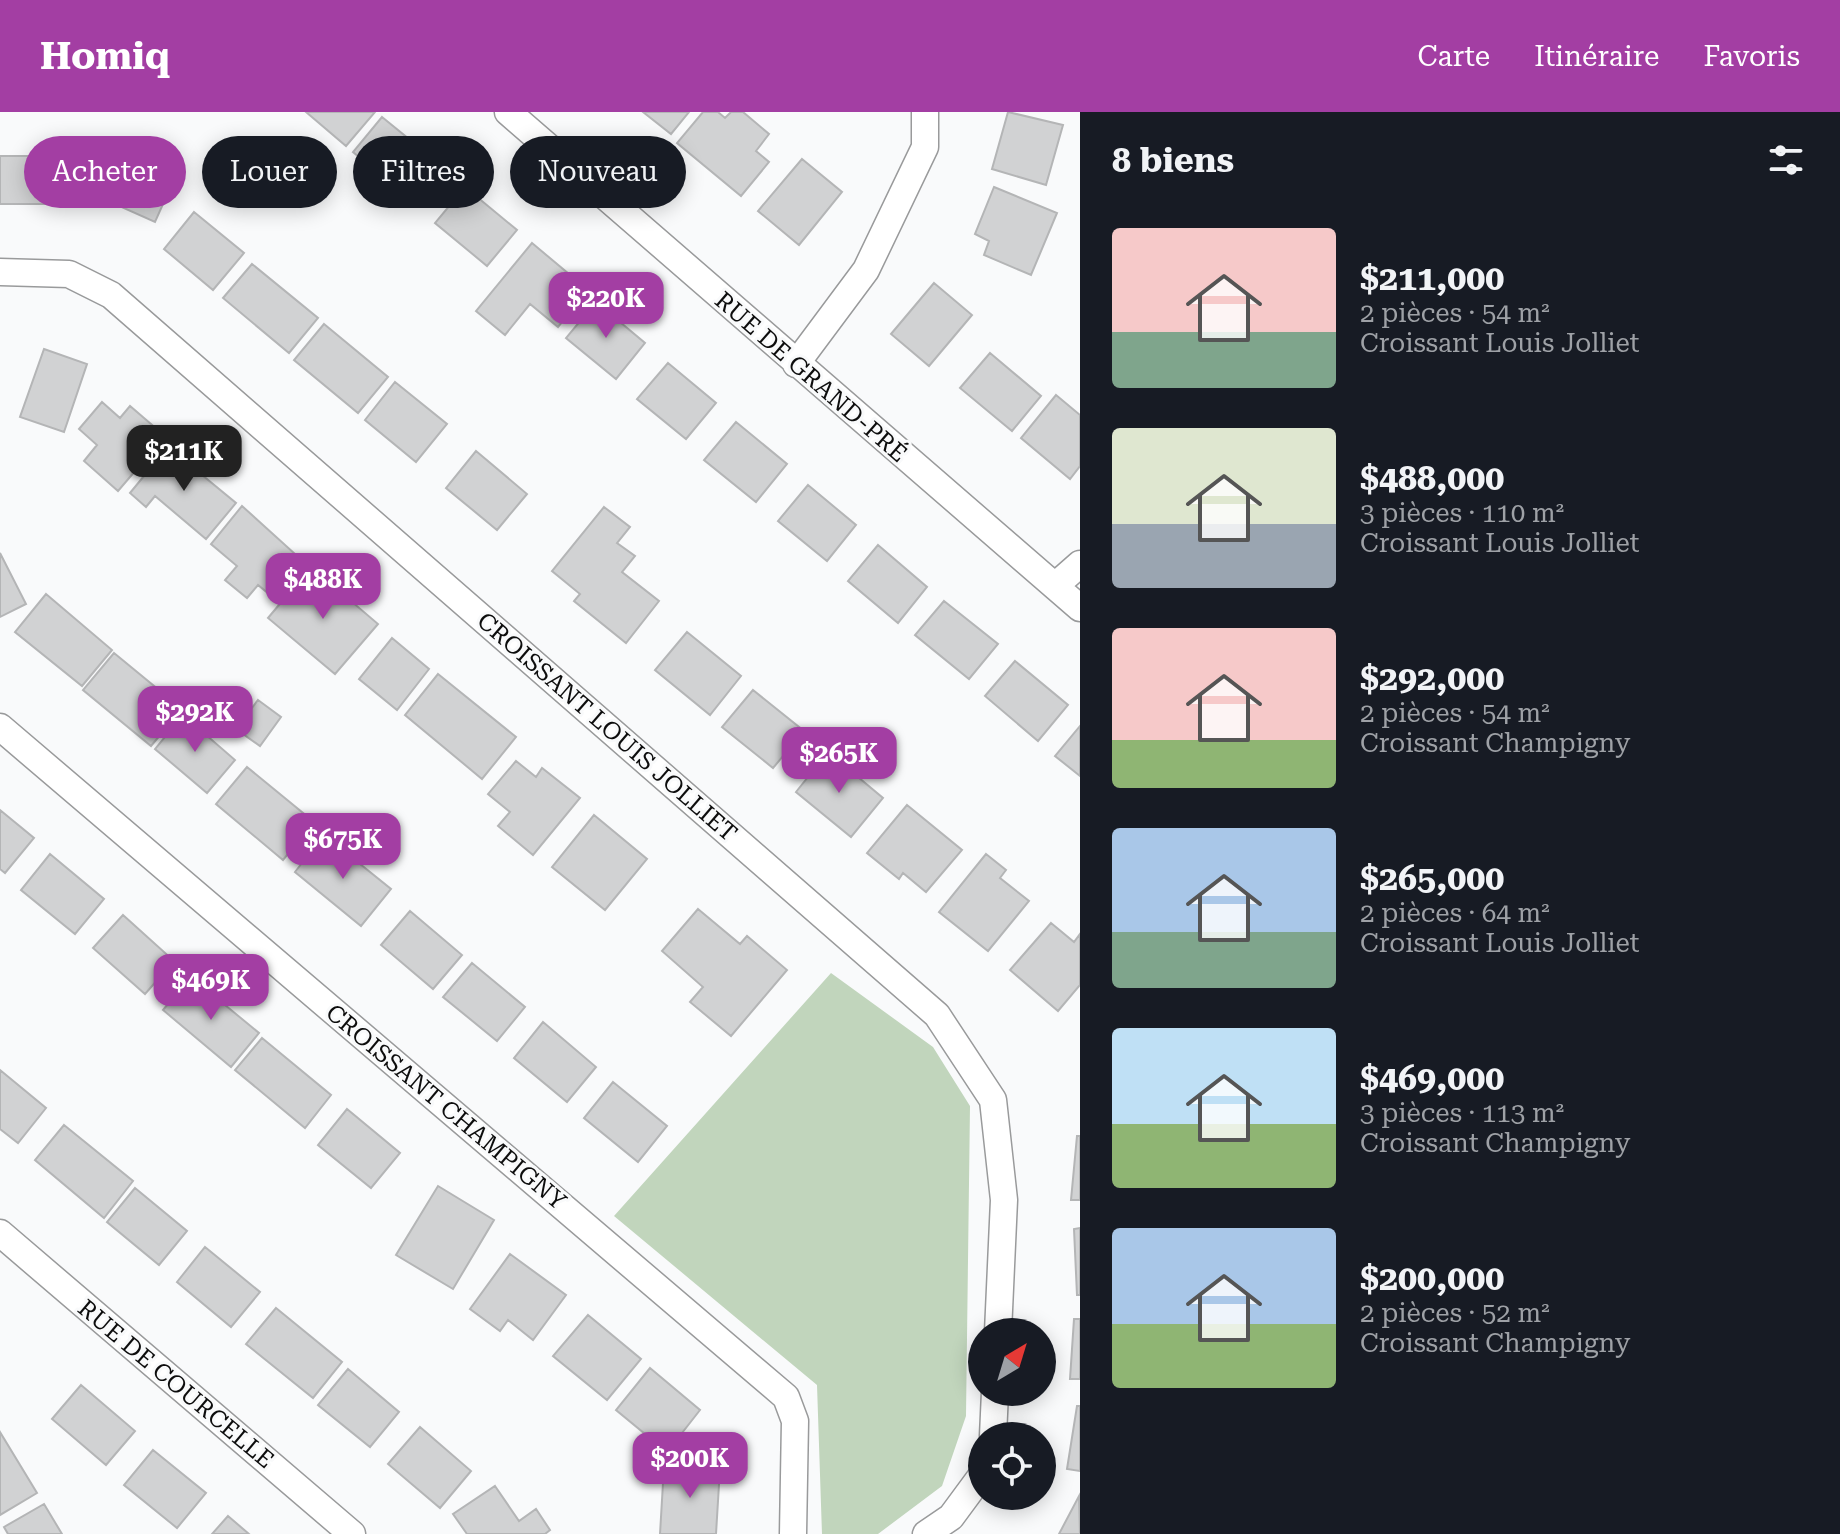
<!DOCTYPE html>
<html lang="fr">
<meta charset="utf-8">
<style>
:root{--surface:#171b24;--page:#242831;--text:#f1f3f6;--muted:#9ea1a6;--accent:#a33ea3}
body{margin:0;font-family:"Roboto Serif",serif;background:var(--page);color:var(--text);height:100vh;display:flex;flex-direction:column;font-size:30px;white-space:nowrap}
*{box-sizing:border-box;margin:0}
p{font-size:26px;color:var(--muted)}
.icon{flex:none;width:44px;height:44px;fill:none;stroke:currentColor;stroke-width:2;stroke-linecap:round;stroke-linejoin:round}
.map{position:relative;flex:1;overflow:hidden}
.panel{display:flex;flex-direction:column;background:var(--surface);width:760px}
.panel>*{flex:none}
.hud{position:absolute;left:24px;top:24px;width:760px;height:72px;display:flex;gap:16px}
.needle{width:52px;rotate:38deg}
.fabs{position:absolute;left:968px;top:1206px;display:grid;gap:16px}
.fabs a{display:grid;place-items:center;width:88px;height:88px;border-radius:50%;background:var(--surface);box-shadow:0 4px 20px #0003;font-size:40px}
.price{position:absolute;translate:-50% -68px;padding:0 18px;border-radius:16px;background:var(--accent);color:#fff;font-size:26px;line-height:52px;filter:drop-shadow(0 2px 4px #0008)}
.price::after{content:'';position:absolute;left:50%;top:48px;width:24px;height:18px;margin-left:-12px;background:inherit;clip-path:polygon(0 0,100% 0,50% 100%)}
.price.selected{background:#222;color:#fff}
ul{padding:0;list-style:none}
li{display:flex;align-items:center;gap:24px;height:200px;padding:0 32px}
li span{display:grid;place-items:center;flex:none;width:224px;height:160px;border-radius:8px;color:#555}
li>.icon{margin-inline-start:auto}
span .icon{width:96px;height:96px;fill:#fffc;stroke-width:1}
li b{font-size:34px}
h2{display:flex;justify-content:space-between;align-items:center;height:96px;padding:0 32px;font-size:34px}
.tag{padding:0 28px;border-radius:36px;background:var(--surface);box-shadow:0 4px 20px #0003;font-size:28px;line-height:72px}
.tag.selected{background:var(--accent);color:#fff}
header{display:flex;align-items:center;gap:48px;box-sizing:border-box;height:112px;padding:0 40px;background:var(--accent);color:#fff}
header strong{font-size:38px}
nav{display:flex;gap:44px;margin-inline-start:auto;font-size:28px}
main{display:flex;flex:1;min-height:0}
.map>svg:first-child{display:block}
.green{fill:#c1d5bc}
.building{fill:#d1d2d3;stroke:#b4b5b6;stroke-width:2}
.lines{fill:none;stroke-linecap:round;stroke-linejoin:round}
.street-casing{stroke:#999a9b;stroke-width:29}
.street{stroke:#fff;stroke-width:26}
.labels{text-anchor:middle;stroke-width:6;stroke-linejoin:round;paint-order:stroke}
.street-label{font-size:24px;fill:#0d0d0d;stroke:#f9fafb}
</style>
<header>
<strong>Homiq</strong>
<nav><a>Carte</a><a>Itinéraire</a><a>Favoris</a></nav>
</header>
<main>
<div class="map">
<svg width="1080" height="1422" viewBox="0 0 1080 1422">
<rect width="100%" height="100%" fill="#f9fafb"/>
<!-- green -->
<path class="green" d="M831 861 933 935 970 994 966 1304 942 1374 878 1422H822L817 1273 614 1104Z"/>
<!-- building -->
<path class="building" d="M306 0H375L346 34Z
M643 0H689L671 22Z
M703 0H718L725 6 731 0H743L769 22 756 39 769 50 741 84 677 31Z
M1008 0 1063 13 1046 73 992 57Z
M382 5 447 58 418 94 353 40Z
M99 29 176 63 155 110 79 76Z
M0 44H49L50 92H0Z
M802 47 842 80 799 133 758 99Z
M465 75 517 118 487 154 435 111Z
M994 75 1057 101 1031 163 984 143 989 129 975 122Z
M194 100 244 141 213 178 164 137Z
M532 131 588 178 558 215 530 192 505 223 476 199Z
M252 152 318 206 289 241 223 186Z
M934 171 972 203 929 254 891 222Z
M596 190 645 231 616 267 566 226Z
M324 212 388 265 358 301 294 248Z
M44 237 87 252 64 320 20 305Z
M990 241 1041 284 1012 319 960 276Z
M668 251 716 291 686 327 637 287Z
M395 270 447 312 416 350 365 308Z
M1056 283 1080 303V354L1070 367 1021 326Z
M102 290 120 306 130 294 165 324 118 379 84 349 97 333 79 317Z
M736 310 787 352 756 390 704 348Z
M168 335 236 391 206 427 155 384 146 395 130 381Z
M476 339 527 382 497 418 446 376Z
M808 373 856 413 827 449 778 409Z
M242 394 305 451 275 487 258 473 247 486 225 468 237 454 211 432Z
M604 395 630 415 617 431 635 444 622 460 659 489 626 531 574 489 580 482 552 459Z
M878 433 927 475 898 511 848 469Z
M0 441 26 492 0 505Z
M311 455 378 512 335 562 268 506Z
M46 482 112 538 82 574 15 520Z
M944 489 998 532 969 567 915 523Z
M687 520 741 564 710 603 655 558Z
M392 526 429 557 397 598 359 567Z
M114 541 182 597 151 634 83 578Z
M1015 549 1068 593 1038 629 985 584Z
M438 562 516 625 482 667 405 603Z
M753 578 804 619 773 656 722 615Z
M258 588 281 605 260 634 236 617Z
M183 603 235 648 207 681 155 637Z
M1080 614V664L1055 644Z
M828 640 883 686 851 725 796 680Z
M516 649 536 665 542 656 580 686 533 743 498 714 510 700 488 682Z
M247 655 314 710 283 748 216 692Z
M907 693 962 738 926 780 903 761 899 767 867 741Z
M0 698 34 726 5 761 0 757Z
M594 703 647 747 605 798 552 755Z
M324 723 391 777 361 814 295 760Z
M50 742 104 787 75 822 21 778Z
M986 742 1006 758 1000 766 1029 789 988 839 939 800Z
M698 797 740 832 747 824 787 858 731 924 690 890 703 875 662 839Z
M410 799 462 843 433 877 381 833Z
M123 803 174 849 145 882 93 836Z
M1051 811 1074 830 1080 822V873L1058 899 1010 858Z
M472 851 525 895 497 929 443 885Z
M191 865 259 921 231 955 163 898Z
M543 910 596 955 567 990 514 946Z
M262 926 331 983 305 1016 235 958Z
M0 958 46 996 18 1031 0 1017Z
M613 970 667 1014 638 1050 584 1006Z
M347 997 400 1041 371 1076 318 1033Z
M64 1013 133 1069 104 1106 35 1048Z
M1077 1024H1080V1088H1071Z
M438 1074 494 1108 453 1177 396 1143Z
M135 1076 187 1119 159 1153 107 1110Z
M1080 1116V1183H1077L1074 1117Z
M205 1135 260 1180 231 1215 177 1170Z
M510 1142 566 1183 533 1228 508 1208 500 1219 470 1197Z
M276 1196 342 1250 313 1286 246 1232Z
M588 1203 641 1247 607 1288 553 1244Z
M1074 1207H1080V1267H1070Z
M650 1256 700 1298 667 1340 616 1298Z
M348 1257 399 1300 370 1335 318 1293Z
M81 1273 135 1319 106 1353 52 1307Z
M1077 1294H1080V1359L1067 1357Z
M420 1315 471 1359 440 1396 388 1352Z
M0 1320 37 1381 0 1403Z
M153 1338 206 1381 177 1416 124 1373Z
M664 1354 720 1356 716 1422H660Z
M495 1374 519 1409 536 1397 550 1418 545 1422H467L453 1402Z
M1079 1384 1080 1422H1059Z
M44 1392 62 1422H8L4 1415Z
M228 1404 249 1422H212Z"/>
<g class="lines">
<defs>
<path id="street" d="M508 0 1080 496
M0 160 69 162 111 183 937 903 993 988 1004 1088 998 1220
M796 252 866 158 925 35V0
M1055 474 1080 452
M0 615 786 1285 795 1309 793 1422
M0 1121 352 1422
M993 1324 995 1280
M926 1422 951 1405 982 1363"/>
</defs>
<!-- street casing -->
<use href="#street" class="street-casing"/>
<!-- street -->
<use href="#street" class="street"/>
</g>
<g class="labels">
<!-- street labels -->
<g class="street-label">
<text transform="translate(811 265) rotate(41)" y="8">RUE DE GRAND-PRÉ</text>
<text transform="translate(607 615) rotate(41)" y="8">CROISSANT LOUIS JOLLIET</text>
<text transform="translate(446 995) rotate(40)" y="8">CROISSANT CHAMPIGNY</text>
<text transform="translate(176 1272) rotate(40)" y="8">RUE DE COURCELLE</text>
</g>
</g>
</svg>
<div class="fabs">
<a><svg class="needle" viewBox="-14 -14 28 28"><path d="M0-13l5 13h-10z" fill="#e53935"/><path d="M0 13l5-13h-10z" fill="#9ea1a6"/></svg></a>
<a><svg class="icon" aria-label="locate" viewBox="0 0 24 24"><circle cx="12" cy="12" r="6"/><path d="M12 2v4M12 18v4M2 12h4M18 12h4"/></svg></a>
</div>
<b class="price" style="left:606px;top:228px">$220K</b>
<b class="price selected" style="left:184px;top:381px">$211K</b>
<b class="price" style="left:323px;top:509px">$488K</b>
<b class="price" style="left:195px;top:642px">$292K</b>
<b class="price" style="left:839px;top:683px">$265K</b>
<b class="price" style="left:343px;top:769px">$675K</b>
<b class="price" style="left:211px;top:910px">$469K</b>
<b class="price" style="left:690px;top:1388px">$200K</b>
<div class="hud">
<a class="tag selected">Acheter</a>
<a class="tag">Louer</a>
<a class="tag">Filtres</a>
<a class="tag">Nouveau</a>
</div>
</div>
<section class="panel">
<h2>8 biens<svg class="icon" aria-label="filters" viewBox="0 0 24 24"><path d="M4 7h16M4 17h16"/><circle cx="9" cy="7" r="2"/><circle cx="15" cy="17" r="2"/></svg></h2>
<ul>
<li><span style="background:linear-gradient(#f6c9c9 65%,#7fa58c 0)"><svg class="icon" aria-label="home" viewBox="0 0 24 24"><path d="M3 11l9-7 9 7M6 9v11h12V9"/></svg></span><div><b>$211,000</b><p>2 pièces · 54 m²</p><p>Croissant Louis Jolliet</p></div></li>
<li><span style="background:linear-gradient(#dfe7d0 60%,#9aa5b1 0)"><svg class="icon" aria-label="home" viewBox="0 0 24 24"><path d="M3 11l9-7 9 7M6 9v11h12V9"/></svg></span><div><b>$488,000</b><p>3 pièces · 110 m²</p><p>Croissant Louis Jolliet</p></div></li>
<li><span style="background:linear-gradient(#f6c9c9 70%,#8fb573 0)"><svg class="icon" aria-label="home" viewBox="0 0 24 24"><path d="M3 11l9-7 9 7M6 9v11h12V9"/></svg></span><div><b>$292,000</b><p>2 pièces · 54 m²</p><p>Croissant Champigny</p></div></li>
<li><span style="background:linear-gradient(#a9c7e8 65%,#7fa58c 0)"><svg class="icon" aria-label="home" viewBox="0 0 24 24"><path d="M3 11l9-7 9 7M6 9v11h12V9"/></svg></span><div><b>$265,000</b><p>2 pièces · 64 m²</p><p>Croissant Louis Jolliet</p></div></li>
<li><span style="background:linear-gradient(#bfe0f5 60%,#8fb573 0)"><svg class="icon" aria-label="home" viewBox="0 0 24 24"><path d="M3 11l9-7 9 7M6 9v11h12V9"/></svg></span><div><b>$469,000</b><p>3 pièces · 113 m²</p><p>Croissant Champigny</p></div></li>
<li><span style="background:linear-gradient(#a9c7e8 60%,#8fb573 0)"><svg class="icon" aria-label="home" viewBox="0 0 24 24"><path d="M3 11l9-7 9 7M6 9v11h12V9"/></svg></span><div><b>$200,000</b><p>2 pièces · 52 m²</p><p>Croissant Champigny</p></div></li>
</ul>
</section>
</main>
